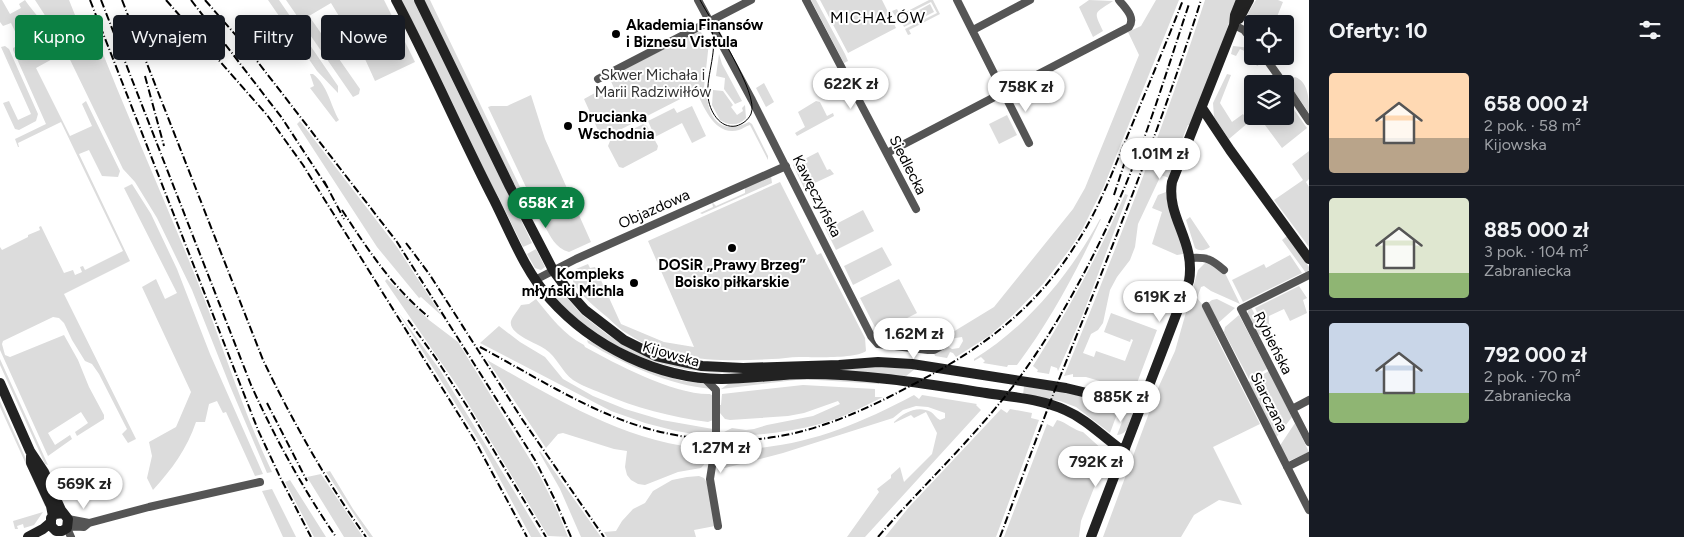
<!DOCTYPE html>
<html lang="pl">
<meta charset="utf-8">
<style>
:root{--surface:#171b24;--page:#20242c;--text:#f1f3f6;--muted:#9ea1a6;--line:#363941;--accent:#0b8043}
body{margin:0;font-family:Figtree,sans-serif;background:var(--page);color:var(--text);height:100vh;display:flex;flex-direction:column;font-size:19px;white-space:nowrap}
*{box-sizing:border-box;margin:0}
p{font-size:16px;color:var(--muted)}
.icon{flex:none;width:28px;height:28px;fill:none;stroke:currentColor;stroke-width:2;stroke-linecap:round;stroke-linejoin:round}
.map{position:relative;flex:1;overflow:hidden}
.drawer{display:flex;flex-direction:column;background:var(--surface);width:375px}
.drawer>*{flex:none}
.hud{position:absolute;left:15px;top:15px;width:475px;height:45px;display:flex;gap:10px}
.buttons{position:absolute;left:1244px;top:15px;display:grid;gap:10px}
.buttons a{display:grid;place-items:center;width:50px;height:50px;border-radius:5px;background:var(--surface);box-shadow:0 2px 12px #0003;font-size:25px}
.price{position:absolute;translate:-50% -42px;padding:0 11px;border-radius:18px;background:#fff;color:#222;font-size:16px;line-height:32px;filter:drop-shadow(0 1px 2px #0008)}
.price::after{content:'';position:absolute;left:50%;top:30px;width:15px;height:11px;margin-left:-8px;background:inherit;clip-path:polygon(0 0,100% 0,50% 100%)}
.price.current{background:var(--accent);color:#fff}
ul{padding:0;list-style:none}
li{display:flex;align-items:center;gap:15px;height:125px;padding:0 20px}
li+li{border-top:1px solid var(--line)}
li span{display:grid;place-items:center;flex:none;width:140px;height:100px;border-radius:5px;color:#555}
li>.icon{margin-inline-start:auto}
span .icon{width:60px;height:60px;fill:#fffc;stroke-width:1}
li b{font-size:21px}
h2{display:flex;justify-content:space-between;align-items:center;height:60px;padding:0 20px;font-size:21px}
.chip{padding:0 18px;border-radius:5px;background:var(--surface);box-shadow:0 2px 12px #0003;font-size:18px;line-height:45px}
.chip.current{background:var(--accent);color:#fff}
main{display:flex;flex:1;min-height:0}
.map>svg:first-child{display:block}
.green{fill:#dcdcdc}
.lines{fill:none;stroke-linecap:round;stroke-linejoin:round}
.street{stroke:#555;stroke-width:8}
.secondary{stroke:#222;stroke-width:10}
.tram{stroke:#000;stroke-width:1}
.rail{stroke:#000;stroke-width:2;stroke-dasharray:8 2.5 1 2.5;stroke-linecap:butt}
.poi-dot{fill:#000;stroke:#fff;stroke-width:2}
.labels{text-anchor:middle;stroke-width:4;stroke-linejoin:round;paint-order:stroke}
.poi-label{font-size:15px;font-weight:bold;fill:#000;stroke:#fff;text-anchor:start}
.park-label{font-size:15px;fill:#333;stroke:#fff}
.street-label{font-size:15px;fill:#000;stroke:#fff}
.neighbourhood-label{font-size:16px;letter-spacing:1px;fill:#000;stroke:#fff}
</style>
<main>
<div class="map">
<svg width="1309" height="537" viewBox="0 0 1309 537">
<rect width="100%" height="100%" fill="#fff"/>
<!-- green -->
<path class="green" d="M0 0H2L10 14 21 8 19 4 25 0C36 16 58 36 56 57L36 68 70 136 92 126 82 104 86 101 120 171 118 177 102 176 89 150 79 154 130 261 64 294 136 439 128 443 122 434 127 429 99 374 92 364 85 361 72 340 64 323 59 318 53 317 3 341 2 344 5 355 10 357 64 335 78 360 89 387 104 415V419L77 436 75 432 88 423 81 412 48 433 55 445 70 435 72 439 48 456 0 350V247L2 250 28 237V235L40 230 39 227 41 226 64 273 73 270 75 275 82 272 80 267 83 266 85 270 123 251 61 122 18 143 19 147H18L15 139 46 124 13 50V48L21 44 11 23 3 26 0 22Z
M35 0H69L83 35 94 31C129 121 169 209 204 298 226 356 245 416 272 472L267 473 230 386 192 290 157 218 135 182 123 169 59 37Z
M268 0H279L338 86V93L317 71Z
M286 0H384L415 62 375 81 365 59 331 3 309 16 360 89 359 94 353 97Z
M401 0H415L532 243 523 247 498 196 482 170Z
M424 0H430L521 189 518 191 513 184Z
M811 0H816L845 54 848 61 844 63Z
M820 0H882L896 28 848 53Z
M929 0H933L940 14 909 30 911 34 908 35 905 29 937 13 931 2 897 19 892 11 897 9 900 15Z
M1089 0 1113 1C1094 14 1093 10 1103 31L1093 37 1079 7Z
M1156 0H1179L1104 186 1082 230 1070 249 1043 284 1013 315 989 336 956 357 953 353 950 352 947 358 935 356 934 353 947 346 952 349 959 348 963 341 962 337 949 339 929 348 882 341 881 340 930 346 994 307 1073 209 1085 188 1139 55 1128 32 1141 26Z
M1205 0H1237L1213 69 1191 126 1188 125 1174 159 1176 160 1169 178 1161 175 1138 224 1135 247 1130 260 1117 277 1110 290 1103 323 1098 330 1091 334 1083 353 1094 357 1096 351 1125 361 1133 340 1131 339 1130 342 1104 332 1111 313 1157 330 1137 383 1135 384 1133 387 1127 389 1086 377H1073V374L1064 376C1115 252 1164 127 1205 0Z
M1256 0H1278L1283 2 1274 24H1252V29H1251C1243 16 1249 12 1256 0Z
M930 4 934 12 904 27 901 20Z
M700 31 709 42 704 88 707 89C706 116 720 137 749 122L752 124 768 156V160L750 125C746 126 742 129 739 130 715 137 704 107 696 91L602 139 584 99 602 89 604 93 614 88 609 77Z
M5 46 9 49 38 114 36 121 19 130 15 129 3 103 9 101 18 120 31 114 1 47Z
M1233 46 1251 48 1252 56H1257L1262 63 1257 66 1247 52 1240 49 1236 56 1231 54Z
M719 54 722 64 742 101 735 104 724 89 725 78 716 76Z
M310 74H313C328 86 330 104 339 120L336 122 310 88 314 86Z
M1227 74 1231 75 1220 103 1232 122 1243 114 1249 122 1229 139 1214 117 1213 103Z
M1295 77C1309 82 1309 100 1309 113L1289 84 1288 80Z
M764 83 774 102 766 107 756 88Z
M713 90 723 91 733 105 731 107 737 115 743 111 742 108 745 105 746 118C739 126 729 126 720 120L712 105Z
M531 95 545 139 591 242 569 252C555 248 551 237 544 225L488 107 491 106H507Z
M1285 97 1307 128 1282 148 1259 117 1285 116Z
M816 101 820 102 827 116 833 113 834 116 797 136 795 133 805 127 798 112Z
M692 106 706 136 692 143 682 123 655 137 648 121 674 108 677 113Z
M1007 115 1017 135 999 144 989 124Z
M300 121 397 247 442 316 421 297 419 298 377 247 297 124Z
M643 124 647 126 658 146 657 150 623 168 619 167 608 146 610 141Z
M1309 151V179L1306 182 1309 187V247L1274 200 1303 180 1292 164Z
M818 152 827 170 830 169 834 174 804 188 793 165Z
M771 176 772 183 702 214 700 213 713 207 712 202 716 206 745 193V187Z
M780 182 817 255 821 253 865 338 866 351C856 359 813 357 799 357 790 357 781 359 772 359 724 362 669 362 628 334 620 330 614 323 607 317 595 307 581 296 573 282L576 269 588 264 590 268 595 267 621 324 664 342 694 347 648 241Z
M132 184 151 214 177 269 210 354 263 474 255 476 226 412 223 413 217 401 209 404 205 422H196C187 449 172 469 153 490L147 478 152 456 149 442 176 427 191 392 142 287 156 279 165 299 177 293 124 188Z
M1166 192 1168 203 1185 252 1183 254 1177 255 1152 244 1162 212 1152 208 1158 195Z
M1125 194 1128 195 1083 314 1058 371 1057 368 1051 366 1049 374 1037 372 1038 370 1033 366C1068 311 1099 254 1125 194Z
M863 210 874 231 836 250 825 228 833 223 838 224V223Z
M1190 217 1210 247C1206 250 1200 252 1195 248L1186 220Z
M1100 219H1101C1077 270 1051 320 1017 365H1008L1007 367 983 363 985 361 981 357 974 361V359C1028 326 1070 274 1100 219Z
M1287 236 1309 267V270L1306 273 1282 240Z
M882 247 892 265 853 285 844 266Z
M536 249 545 267 541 270 535 268 527 254Z
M1290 255 1302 273 1243 302 1232 280 1264 264 1266 268Z
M1207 261 1225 273 1240 304 1211 291 1204 286 1201 287 1197 298 1202 304 1219 343 1260 424 1213 447 1242 505 1219 500 1194 515 1181 537H1103L1159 386 1175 351 1198 270Z
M387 279 429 320 458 342 539 474 557 510 568 537 548 536 458 387 385 281Z
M899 279 917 313 878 333 860 298Z
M1299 286 1307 298 1303 300 1307 313 1290 321 1284 309 1269 316V323L1272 331 1267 333 1255 308Z
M558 287 581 314 608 335 627 347 730 372V373C673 373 621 355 577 320 567 312 559 301 550 292Z
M536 299C550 316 564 335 584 345L585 347C616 364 674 395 710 394L713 396V420L708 422C671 417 636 408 601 393 592 389 582 386 573 380 562 372 557 357 545 349 537 343 508 334 511 321 513 316 518 310 521 305L529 304Z
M1217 299 1235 308 1216 325 1208 303 1212 300Z
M1251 307 1264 333 1261 335 1256 334 1248 317V311Z
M398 312 440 370 542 537H531L482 446Z
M1239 315 1267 369 1249 379 1224 332 1225 327Z
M499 326 520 342 545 357 563 379 593 396 625 409 662 420 713 429 711 437 676 431 645 423 611 411 480 343Z
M587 340C617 353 645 369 676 379 689 384 702 379 712 389 668 385 626 365 588 343Z
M0 359 48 465 45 464 0 365Z
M487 360C557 399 627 444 710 449L708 460 701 468 678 472 645 485 638 484 631 480 627 475 625 467 627 451 614 449 563 433 558 434 546 448Z
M872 367 916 368 905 377 834 370Z
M1269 371 1292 417 1275 439 1247 383Z
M820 378 879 383V384L817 380H796L721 389 728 384 779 379Z
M803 385 875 389V397H883C863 407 842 418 820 424 788 433 755 435 721 438L722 433 732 428 746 430 754 429 767 425 813 416 840 404 838 401 804 413 788 416 730 420 725 419 720 413 719 405H721L722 394Z
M1024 386 1068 393 1120 406 1110 433 1076 407 1060 401 1023 395Z
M914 395 919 399 922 395 977 404 976 405 981 410 865 537H847L879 492 877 489 891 478V475L900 467 904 482 932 454 937 433 926 412 914 418 911 415 894 423V422C904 412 918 405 931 412 934 414 936 418 940 420L945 418V413L928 407 916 406 903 410 893 418 783 453 725 468H719L716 464 719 450C795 450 848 430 914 395Z
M0 401 47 506H45L0 407Z
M1001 409 1007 413 1010 409 1032 413 1031 418 1039 420 996 537H885L909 507Z
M1127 409 1133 415C1130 424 1128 434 1117 435Z
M1057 420C1066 422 1075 431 1083 432L1104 451 1103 465 1081 521 1079 537H1004L1047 424 1053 427Z
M1295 423 1309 452 1289 461 1285 458 1280 449 1281 444Z
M540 451 601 537H581L560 489 539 452Z
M330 471 353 509 373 537H369L326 472Z
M321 474 363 537H344L307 477Z
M699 476 704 478 707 483 715 526 694 530 696 537H607L604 532 616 531 622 521 633 509 645 503 653 491 672 480 687 477Z
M290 480 326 537H314L285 482Z
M272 489 296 537H283L262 491Z
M43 512 34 525 24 528 23 524 17 526 18 529H15L13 521Z"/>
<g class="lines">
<!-- street -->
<path class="street" d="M698 0 752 100 871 336 878 344 928 350H934L945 344
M806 0 916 209
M957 0 1029 143
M1234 25 1244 30 1252 40
M973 30 1030 0
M1264 56 1284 84
M598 79 751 0
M1285 85 1309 121
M887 153 1129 27C1136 17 1125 8 1119 0
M1191 258C1207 257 1211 259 1224 270
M1309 275 1241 309 1309 442
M535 280 576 259 786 166
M1206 306 1309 510
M704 378 716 390V441L710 479 718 526
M1292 409 1309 400
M1287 467 1309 456
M68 519 89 523
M68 526 84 527 89 523 149 507 260 482
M67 528 71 537"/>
<!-- secondary -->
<path class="secondary" d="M396 0C431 66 460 134 494 200 511 234 525 271 550 299 592 346 658 379 722 379 750 379 779 374 807 374 867 374 927 384 986 393 1012 397 1041 399 1065 410 1086 419 1101 435 1119 448L1125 449
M419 0 510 187 553 270 569 292 585 310 624 340 656 356 702 366 743 368 839 365 878 362 912 364 1066 388 1141 406
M1239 19 1249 0
M1202 108 1230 150 1309 259
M0 383 30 451 44 472 61 510 68 519 67 528 62 531H56L51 526V518L55 514 63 513
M31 456V463L51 506 53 516
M28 537 43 529 50 523
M1091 537 1189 281C1196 241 1166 217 1172 182L1234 25 1235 15 1241 0"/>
<!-- tram -->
<path class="tram" d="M700 0C711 21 760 94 751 114 748 120 743 124 736 126 720 129 709 111 708 96 706 74 719 49 711 28"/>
<!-- rail -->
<path class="rail" d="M90 0 258 430 280 477 311 537
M101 0 251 385C275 438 303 489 336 537
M122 0 263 360C293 422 326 481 366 537
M166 0 267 115 303 165 474 439 527 537
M191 0 282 118 327 187
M205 0 247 48 397 242 535 460 555 500 571 537
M145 76 164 146
M324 181 344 219
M1114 195 1131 143
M342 210C368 250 393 288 430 318
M406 243 430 275 522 419 604 537
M408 320 435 357 470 411 546 537
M480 347C540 379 603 421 670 434 763 453 832 428 912 385 980 350 1035 310 1076 244 1098 211 1112 173 1127 137 1146 91 1165 46 1183 0
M267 403 307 481
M878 537C924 484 975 437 1017 381 1072 306 1115 218 1147 130 1162 88 1175 46 1189 4
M1000 537C1020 484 1039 430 1060 377 1110 252 1161 128 1201 0"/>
</g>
<!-- markers -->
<g class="poi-dot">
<circle cx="616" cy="34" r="5"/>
<circle cx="568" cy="126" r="5"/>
<circle cx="732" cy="248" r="5"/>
<circle cx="634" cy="283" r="5"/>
</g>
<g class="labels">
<!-- poi labels -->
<g class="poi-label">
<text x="626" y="30">Akademia Finansów<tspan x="626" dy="17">i Biznesu Vistula</tspan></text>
<text x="578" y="122">Drucianka<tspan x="578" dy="17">Wschodnia</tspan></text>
<text x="732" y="270" text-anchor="middle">DOSiR „Prawy Brzeg”<tspan x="732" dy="17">Boisko piłkarskie</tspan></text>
<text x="624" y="279" text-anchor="end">Kompleks<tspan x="624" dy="17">młyński Michla</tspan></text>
</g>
<!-- park labels -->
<g class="park-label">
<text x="653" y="80">Skwer Michała i<tspan x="653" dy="17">Marii Radziwiłłów</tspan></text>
</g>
<!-- street labels -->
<g class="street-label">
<text transform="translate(908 165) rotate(63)" y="5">Siedlecka</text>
<text transform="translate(817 196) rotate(63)" y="5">Kawęczyńska</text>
<text transform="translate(654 209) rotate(-24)" y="5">Objazdowa</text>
<text transform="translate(1273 343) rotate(63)" y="5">Rybieńska</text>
<text transform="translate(671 354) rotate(16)" y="5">Kijowska</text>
<text transform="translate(1269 402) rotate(63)" y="5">Siarczana</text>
</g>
<!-- neighbourhood labels -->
<g class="neighbourhood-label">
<text x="878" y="23">MICHAŁÓW</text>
</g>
</g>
</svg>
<div class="buttons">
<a><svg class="icon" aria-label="locate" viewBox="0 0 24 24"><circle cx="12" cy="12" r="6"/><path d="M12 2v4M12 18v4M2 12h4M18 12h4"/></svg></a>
<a><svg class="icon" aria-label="layers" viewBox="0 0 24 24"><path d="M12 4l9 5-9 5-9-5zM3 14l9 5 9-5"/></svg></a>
</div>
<b class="price" style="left:851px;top:110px">622K zł</b>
<b class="price" style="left:1026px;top:113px">758K zł</b>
<b class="price" style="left:1160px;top:180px">1.01M zł</b>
<b class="price current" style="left:546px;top:229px">658K zł</b>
<b class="price" style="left:1160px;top:323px">619K zł</b>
<b class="price" style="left:914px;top:360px">1.62M zł</b>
<b class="price" style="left:1121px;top:423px">885K zł</b>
<b class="price" style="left:721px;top:474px">1.27M zł</b>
<b class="price" style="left:1096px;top:488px">792K zł</b>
<b class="price" style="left:84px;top:510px">569K zł</b>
<div class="hud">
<a class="chip current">Kupno</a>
<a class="chip">Wynajem</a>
<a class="chip">Filtry</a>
<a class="chip">Nowe</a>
</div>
</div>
<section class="drawer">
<h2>Oferty: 10<svg class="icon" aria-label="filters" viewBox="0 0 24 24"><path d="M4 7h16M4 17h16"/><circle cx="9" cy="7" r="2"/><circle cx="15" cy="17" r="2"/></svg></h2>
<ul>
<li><span style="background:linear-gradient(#ffd9b3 65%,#b9a48a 0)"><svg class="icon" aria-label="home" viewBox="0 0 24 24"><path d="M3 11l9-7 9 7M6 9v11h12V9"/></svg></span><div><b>658 000 zł</b><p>2 pok. · 58 m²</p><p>Kijowska</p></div></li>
<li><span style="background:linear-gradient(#dfe7d0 75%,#8fb573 0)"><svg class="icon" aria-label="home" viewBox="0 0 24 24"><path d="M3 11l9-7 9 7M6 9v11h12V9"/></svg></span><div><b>885 000 zł</b><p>3 pok. · 104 m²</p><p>Zabraniecka</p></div></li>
<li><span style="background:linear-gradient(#c9d6e8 70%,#8fb573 0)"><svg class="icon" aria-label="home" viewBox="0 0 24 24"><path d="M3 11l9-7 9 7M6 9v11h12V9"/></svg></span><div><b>792 000 zł</b><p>2 pok. · 70 m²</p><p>Zabraniecka</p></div></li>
</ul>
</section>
</main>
